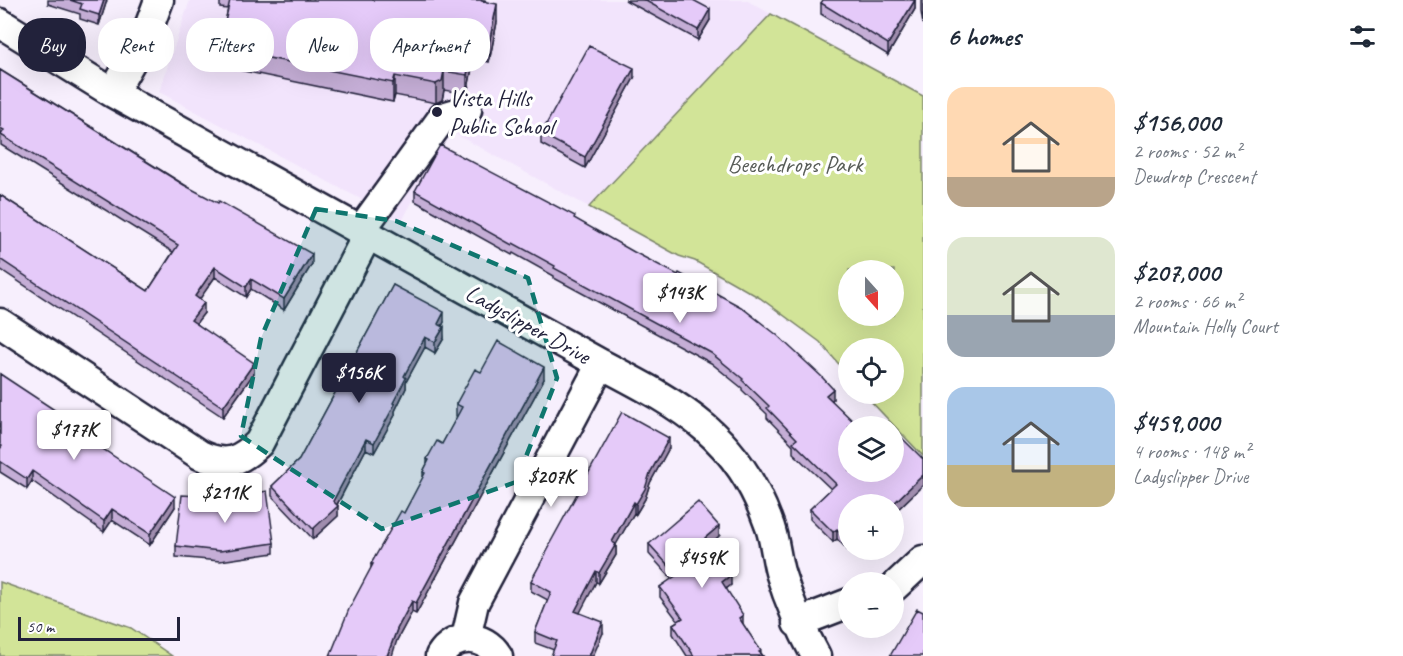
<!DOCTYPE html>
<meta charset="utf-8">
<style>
:root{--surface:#fff;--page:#f6f6f7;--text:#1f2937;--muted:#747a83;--accent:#22223b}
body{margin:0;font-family:Caveat,sans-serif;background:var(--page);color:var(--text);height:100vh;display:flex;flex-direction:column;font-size:22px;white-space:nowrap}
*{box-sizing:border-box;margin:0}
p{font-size:20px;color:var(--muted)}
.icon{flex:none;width:33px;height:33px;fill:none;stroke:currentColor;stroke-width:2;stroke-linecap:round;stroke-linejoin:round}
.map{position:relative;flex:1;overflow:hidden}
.sheet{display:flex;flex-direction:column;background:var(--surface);width:480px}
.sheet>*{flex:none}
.guide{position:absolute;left:18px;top:18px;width:570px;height:54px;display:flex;gap:12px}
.needle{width:39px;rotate:159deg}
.buttons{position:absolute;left:838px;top:260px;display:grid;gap:12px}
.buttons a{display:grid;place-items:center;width:66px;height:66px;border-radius:50%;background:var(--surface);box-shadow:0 6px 24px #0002;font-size:30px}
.scale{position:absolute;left:18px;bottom:15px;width:162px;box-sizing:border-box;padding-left:6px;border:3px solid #22223b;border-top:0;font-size:16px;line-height:21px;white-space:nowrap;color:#22223b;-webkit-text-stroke:4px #fff;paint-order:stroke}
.price{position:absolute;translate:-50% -51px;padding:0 14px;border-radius:6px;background:#fff;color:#222;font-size:20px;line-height:39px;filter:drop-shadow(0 2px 3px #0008)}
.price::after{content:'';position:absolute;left:50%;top:36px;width:18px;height:14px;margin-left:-9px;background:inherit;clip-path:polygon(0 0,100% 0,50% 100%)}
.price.selected{background:var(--accent);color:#fff}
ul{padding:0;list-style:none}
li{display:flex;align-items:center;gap:18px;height:150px;padding:0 24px}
li span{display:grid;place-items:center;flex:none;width:168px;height:120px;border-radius:18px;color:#555}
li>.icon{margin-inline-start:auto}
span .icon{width:72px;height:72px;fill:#fffc;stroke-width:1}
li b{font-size:26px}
h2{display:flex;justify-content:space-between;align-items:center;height:72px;padding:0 24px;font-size:26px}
.chip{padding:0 21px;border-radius:24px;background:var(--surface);box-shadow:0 6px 24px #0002;font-size:21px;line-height:54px}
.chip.selected{background:var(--accent);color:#fff}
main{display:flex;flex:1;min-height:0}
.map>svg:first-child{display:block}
.built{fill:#f2e4fc}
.green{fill:#d2e498;stroke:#7a836a;stroke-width:1.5;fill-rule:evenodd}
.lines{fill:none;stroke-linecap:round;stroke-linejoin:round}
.minor-casing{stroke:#22223b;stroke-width:33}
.minor{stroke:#fff;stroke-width:28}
.wall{fill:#c5aed6;stroke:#22223b;stroke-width:1.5}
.shaded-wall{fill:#a08dae;stroke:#22223b;stroke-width:1.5}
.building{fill:#e5caf9;stroke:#22223b;stroke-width:1.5}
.marked{fill:#0f766e;fill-opacity:0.2;stroke:#0f766e;stroke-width:4.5;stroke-dasharray:12 8;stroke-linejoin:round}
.poi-dot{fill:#22223b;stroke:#fff;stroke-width:2}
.labels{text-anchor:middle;stroke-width:6;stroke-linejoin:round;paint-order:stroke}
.poi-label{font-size:24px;fill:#22223b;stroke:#fff;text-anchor:start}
.park-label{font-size:24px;fill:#575c57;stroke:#fff}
.street-label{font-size:24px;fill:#22223b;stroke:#fff}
</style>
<main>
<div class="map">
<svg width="923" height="656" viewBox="0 0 923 656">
<rect width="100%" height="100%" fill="#f7effd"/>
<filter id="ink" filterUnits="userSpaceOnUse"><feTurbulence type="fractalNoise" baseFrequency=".0167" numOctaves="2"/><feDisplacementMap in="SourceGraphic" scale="12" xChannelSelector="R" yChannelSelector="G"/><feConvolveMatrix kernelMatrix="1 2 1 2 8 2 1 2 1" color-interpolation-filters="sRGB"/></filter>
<g filter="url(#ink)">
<!-- built -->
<path class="built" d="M190 0H746L771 14 589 207 450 131 402 221 159 92Z"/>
<!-- green -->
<path class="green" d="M771 14 923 96V456L863 393H894V348H849V376L820 342 760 298 695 261 679 256 589 207ZM849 270H894V315H849Z
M0 582 131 628 172 656H0Z"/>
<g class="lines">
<defs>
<path id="minor" d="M0 23 113 93 601 364C683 407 738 435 770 527 775 542 776 557 780 572 789 602 801 629 816 656
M113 93 146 35 159 0
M361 230 443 117 467 110
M0 323 200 455C226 467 239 462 259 443L368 234
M894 587 923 560
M797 623 849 603
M466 638 474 603 601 364
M440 656C454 633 484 633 498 656"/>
</defs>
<!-- minor casing -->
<use href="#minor" class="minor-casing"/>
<!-- minor -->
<use href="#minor" class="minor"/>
</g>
<!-- wall -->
<path class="wall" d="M48 0H107L99 25 80 19V14L48 4Z
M220 0H485L497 22 489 62 474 58 467 94 444 90 442 100 436 103 395 95 393 102 219 66V48L228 9 220 8Z
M625 0H693L710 20 698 40Z
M915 0V9L888 55 821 14V3Z
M921 0H923V25L921 12Z
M0 70 312 264 284 310 251 289 246 297 215 277 199 299 204 313 196 323 254 373 223 417 0 269V195L148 291 173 252 1 145Z
M634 78 585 168 541 144V134Z
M415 191 575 219 833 399 832 400 849 471 923 459V485L894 513V504H849L847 549 837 539 833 542 810 519V509L831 489 793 453V445L767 418V414L742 390V388L711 363 554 278V276L513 253 512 255 415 201Z
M393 285 444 322 442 326 444 338 435 353 425 347 406 382V388L395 411V415L374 453 366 449 337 505 338 516 313 539 272 496V486L299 460Z
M481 372 544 379 416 614 412 612 397 640 371 568V564L404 513 423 478V472L427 464V459L442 444 457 417 456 416V404Z
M0 374 103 449 175 507 150 545 112 520 104 532 32 481 27 489 0 472Z
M669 448 650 483 645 499 636 514 634 513 616 544V555L599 583 596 582 579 613 603 633 554 650 535 643V632L548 600 531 591V581L549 549V545Z
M250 494 274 543V553L220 561 176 557V546L199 504 217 506 250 501Z
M719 536 709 545 731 585 726 589 743 624 763 656H687L673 634V624L678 621 660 597V587L672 579 649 554V544Z"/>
<!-- shaded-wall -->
<path class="shaded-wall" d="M104 0H107L99 25V15Z
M915 0V9L888 55V44Z
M497 4V22L489 62V43Z
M710 9V20L698 40V30Z
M474 40V58L467 94V75Z
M634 68V78L585 168V157Z
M444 71V90L442 100 436 103V84Z
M395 76V95L393 102V83Z
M312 254V264L284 310V299Z
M215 267V277L195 306V296Z
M251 279V289L246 297V287Z
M204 303V313L191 330V320Z
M444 312V322L438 334V324Z
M444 327V338L435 353V342Z
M425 337V347L406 382V388L395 411V415L374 453V443L393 403 404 376Z
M254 363V373L223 417V407Z
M544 367V379L416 614V603Z
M833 389V399L826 405V395Z
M669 438V448L650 483 645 499 636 514V504L650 473Z
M366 439V449L335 508 338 506V516L313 539V529L333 501Z
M32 471V481L27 489V479Z
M923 475V485L894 513V504H893Z
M175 497V507L150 545V534Z
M634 502V513L614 548 616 544V555L599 583V573L612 542Z
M112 509V520L104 532V521Z
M719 526V536L705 549V538Z
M837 529V539L833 542V532Z
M849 536V547L847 549V539Z
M596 571V582L575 622V611Z
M731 575V585L722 592V582Z
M412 601V612L397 640 392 656H387L397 629Z
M743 615V625L739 618Z
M603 622V633L593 656H589Z"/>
<!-- building -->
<path class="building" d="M70 0H104L99 15 80 9 82 4Z
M230 0H483L482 1 497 4 489 43 474 40 467 75 444 71 442 81 436 84 395 76 393 83 219 48Z
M644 0H693L710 9 698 30Z
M823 0H915L888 44 821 3Z
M589 46 634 68 585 157 541 134Z
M0 70 184 185 218 203 219 201 312 254 284 299 251 279 246 287 215 267 195 296 204 303 191 320 254 363 223 407 0 259V195L148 291 178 245 1 135 4 130 0 128Z
M440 145 575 216 574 218 634 252 678 275 679 273 741 307 777 335 821 376 833 389 826 395 858 426H849V471H894V430L923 459V475L893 504H849V536L847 539 837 529 833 532 810 509 836 484 793 442 797 439 767 408 769 406 742 380 743 379 711 353 554 268 555 266 513 243 512 245 415 191Z
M393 285 444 312 438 324 444 327 435 342 425 337 404 376 406 378 393 403 395 404 374 443 366 439 333 501 338 506 313 529 272 486 299 460Z
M498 341 544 367 416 603 412 601 397 629 387 656H330L349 609 373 564H371L401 511 404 513 425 473 423 472 429 460 427 459 437 441 442 444 462 407 456 404 475 369 481 372Z
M0 374 103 442 100 447 175 497 150 534 112 509 104 521 32 471 27 479 0 461V449L2 446 0 444Z
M622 412 669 438 650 473 645 489 636 504 634 502 612 542 616 544 599 573 596 571 575 611 603 622 589 656H551L557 641 535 632 551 592 531 581 550 546 549 545Z
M267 491 274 543 220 551 176 546 182 495 199 496 198 504 217 506 251 501 250 494Z
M698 502 719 526 705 538 731 575 722 582 743 615 739 618 761 651 759 652 763 656H694L673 624 683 618 660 587 677 575 649 544Z
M917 609 923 612V656H890Z"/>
</g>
<!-- marked area -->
<path class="marked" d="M316 209 396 221 528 278 557 378 516 482 382 529 241 436 261 338Z"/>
<!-- markers -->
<circle class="poi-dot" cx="437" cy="112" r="6"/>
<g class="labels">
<!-- poi labels -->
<g class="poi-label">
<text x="449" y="106">Vista Hills<tspan x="449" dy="28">Public School</tspan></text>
</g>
<!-- park labels -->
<g class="park-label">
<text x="795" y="172">Beechdrops Park</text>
</g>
<!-- street labels -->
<g class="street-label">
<text transform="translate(528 324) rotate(29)" y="8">Ladyslipper Drive</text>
</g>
</g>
</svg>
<div class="buttons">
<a><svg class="needle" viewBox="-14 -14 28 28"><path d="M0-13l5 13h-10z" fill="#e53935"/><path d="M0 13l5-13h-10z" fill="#747a83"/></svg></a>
<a><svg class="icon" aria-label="locate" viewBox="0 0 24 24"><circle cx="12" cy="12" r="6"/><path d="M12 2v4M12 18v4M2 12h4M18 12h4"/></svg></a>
<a><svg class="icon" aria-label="layers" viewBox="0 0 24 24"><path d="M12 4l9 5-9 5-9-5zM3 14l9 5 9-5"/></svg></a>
<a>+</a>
<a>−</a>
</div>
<div class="scale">50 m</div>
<b class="price" style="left:680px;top:324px">$143K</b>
<b class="price selected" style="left:359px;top:404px">$156K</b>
<b class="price" style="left:74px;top:461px">$177K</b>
<b class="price" style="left:551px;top:508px">$207K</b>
<b class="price" style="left:225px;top:524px">$211K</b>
<b class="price" style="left:702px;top:589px">$459K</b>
<div class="guide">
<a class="chip selected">Buy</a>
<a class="chip">Rent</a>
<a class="chip">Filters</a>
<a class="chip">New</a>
<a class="chip">Apartment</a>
</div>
</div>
<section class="sheet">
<h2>6 homes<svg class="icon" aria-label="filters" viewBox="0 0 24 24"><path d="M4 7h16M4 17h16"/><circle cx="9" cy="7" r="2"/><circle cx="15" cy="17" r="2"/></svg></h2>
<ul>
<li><span style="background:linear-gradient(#ffd9b3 75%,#b9a48a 0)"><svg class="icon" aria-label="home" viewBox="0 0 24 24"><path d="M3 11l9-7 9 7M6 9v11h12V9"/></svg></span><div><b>$156,000</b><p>2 rooms · 52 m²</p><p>Dewdrop Crescent</p></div></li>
<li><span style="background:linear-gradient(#dfe7d0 65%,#9aa5b1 0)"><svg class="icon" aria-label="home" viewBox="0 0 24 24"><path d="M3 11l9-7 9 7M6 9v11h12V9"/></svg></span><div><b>$207,000</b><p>2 rooms · 66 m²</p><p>Mountain Holly Court</p></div></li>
<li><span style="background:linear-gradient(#a9c7e8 65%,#c2b280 0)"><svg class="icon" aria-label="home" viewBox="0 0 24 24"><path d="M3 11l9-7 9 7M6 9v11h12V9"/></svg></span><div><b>$459,000</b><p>4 rooms · 148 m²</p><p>Ladyslipper Drive</p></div></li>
</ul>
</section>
</main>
